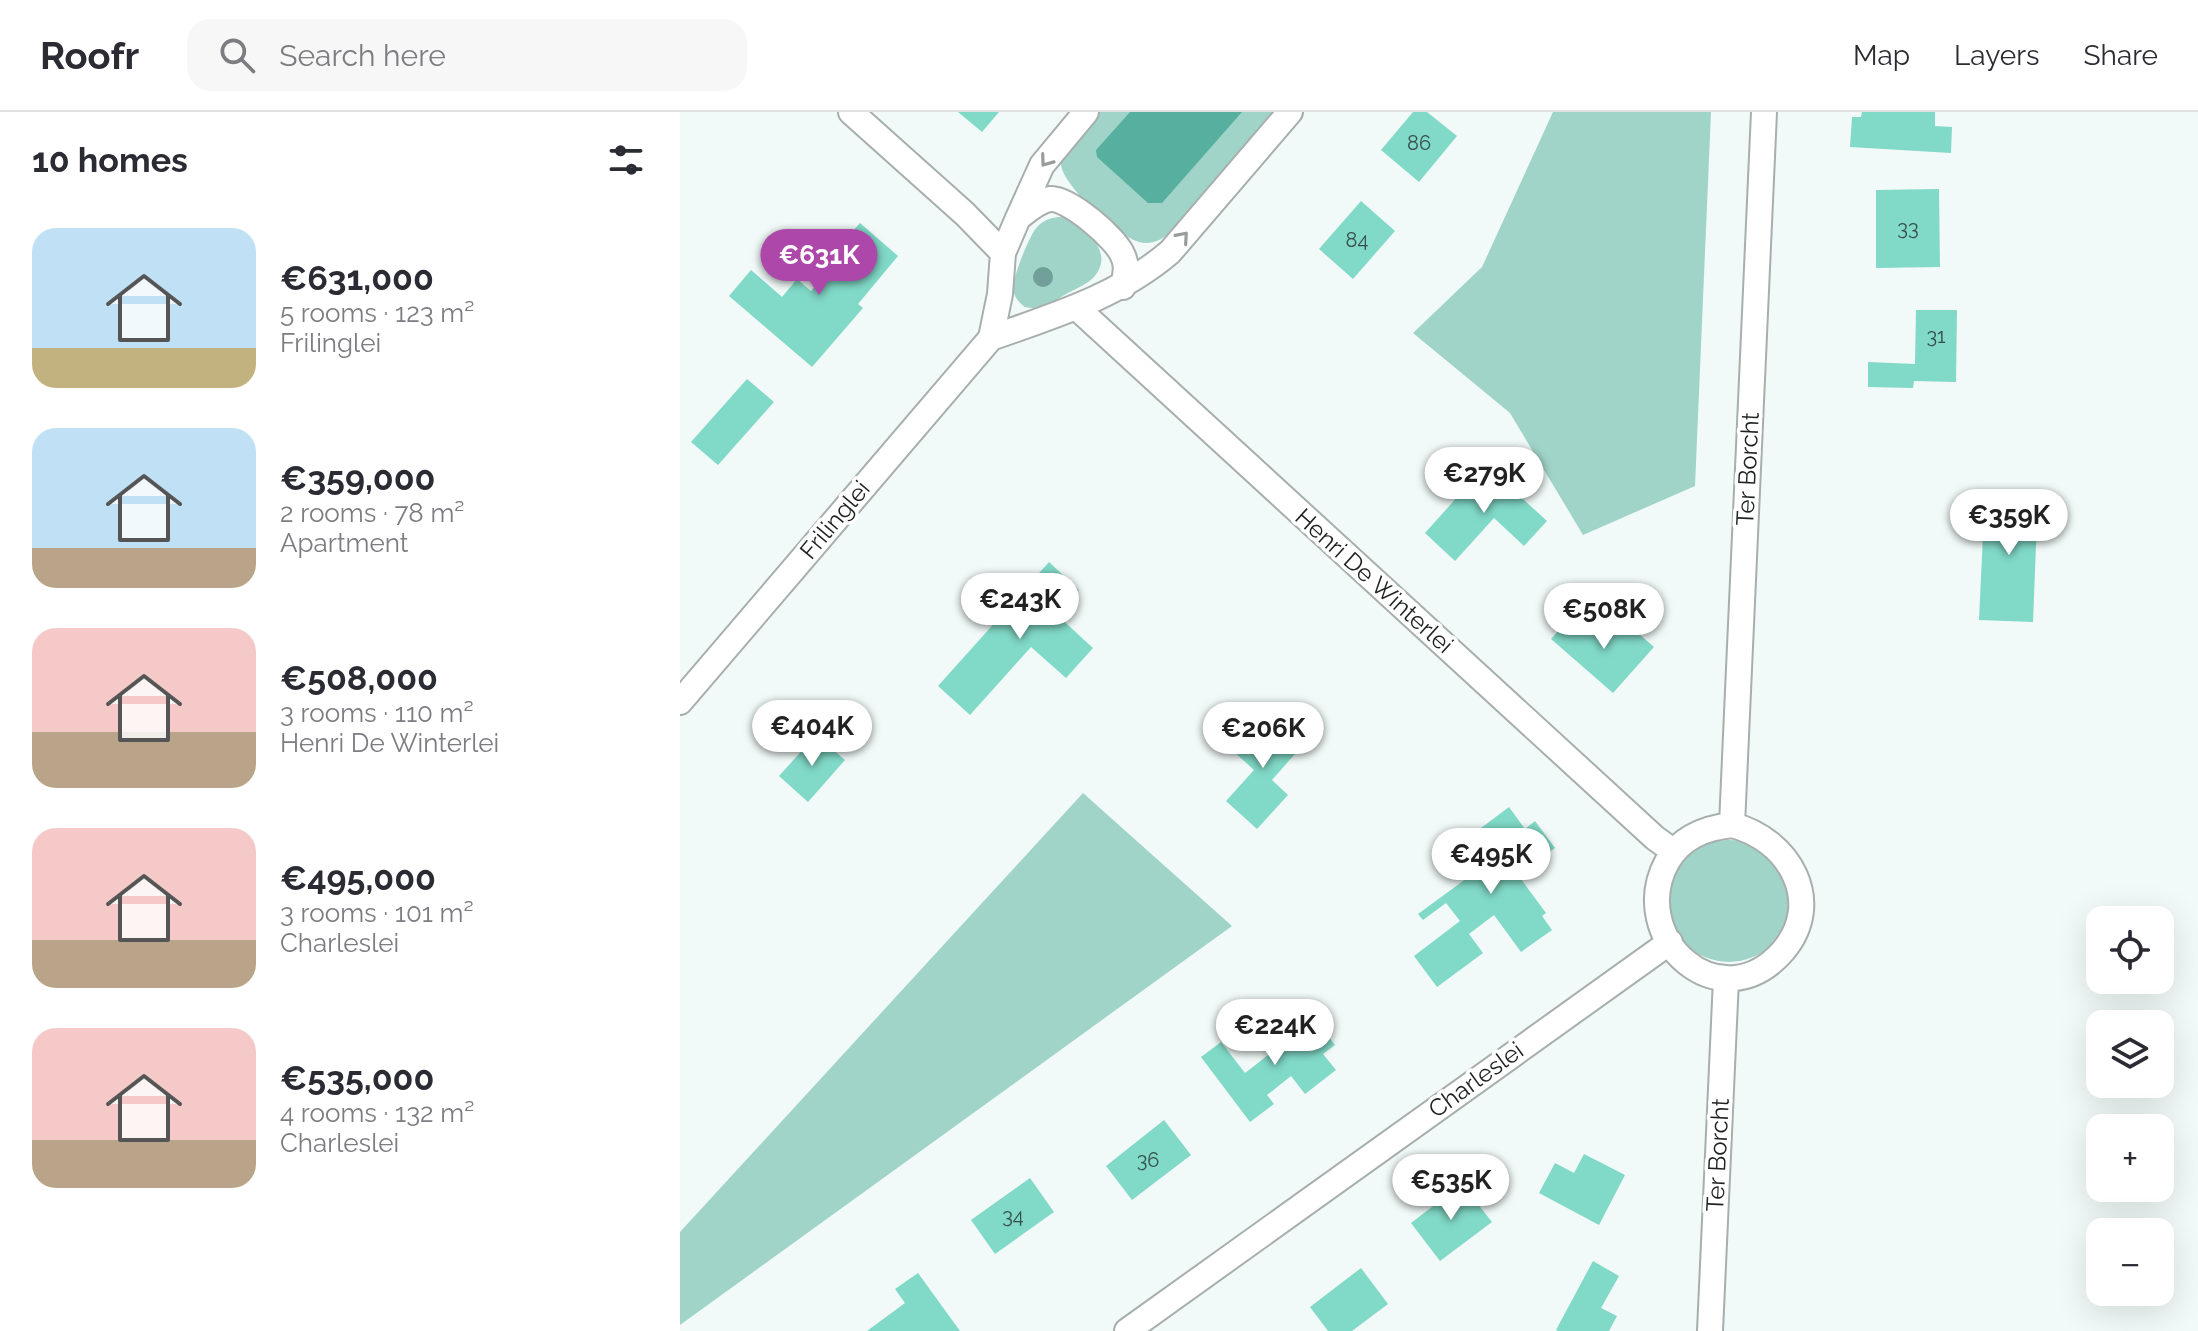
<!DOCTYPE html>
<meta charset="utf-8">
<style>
:root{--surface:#fff;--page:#f7f7f7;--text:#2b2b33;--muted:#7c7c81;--line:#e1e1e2;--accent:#ae47aa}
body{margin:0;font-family:Raleway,sans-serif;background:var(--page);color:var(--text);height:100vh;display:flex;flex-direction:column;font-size:30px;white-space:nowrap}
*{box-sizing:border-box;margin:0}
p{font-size:26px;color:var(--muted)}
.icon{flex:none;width:44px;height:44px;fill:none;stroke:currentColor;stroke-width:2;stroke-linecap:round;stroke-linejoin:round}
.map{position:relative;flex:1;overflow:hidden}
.panel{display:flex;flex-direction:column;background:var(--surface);width:680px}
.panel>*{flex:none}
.controls{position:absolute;left:1406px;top:794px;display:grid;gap:16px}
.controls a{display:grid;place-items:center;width:88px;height:88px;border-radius:16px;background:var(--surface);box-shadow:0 8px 32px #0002;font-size:40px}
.price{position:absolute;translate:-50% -68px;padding:0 18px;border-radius:28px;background:#fff;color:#222;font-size:26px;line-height:52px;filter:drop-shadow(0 2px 4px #0008)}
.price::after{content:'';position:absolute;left:50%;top:48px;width:24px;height:18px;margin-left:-12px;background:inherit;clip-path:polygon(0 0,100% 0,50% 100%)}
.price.on{background:var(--accent);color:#fff}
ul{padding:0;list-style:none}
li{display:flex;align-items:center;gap:24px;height:200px;padding:0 32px}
li span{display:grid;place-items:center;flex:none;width:224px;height:160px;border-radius:24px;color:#555}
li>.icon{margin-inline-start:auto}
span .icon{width:96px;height:96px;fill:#fffc;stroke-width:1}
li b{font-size:34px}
h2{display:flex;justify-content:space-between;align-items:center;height:96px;padding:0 32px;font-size:34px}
header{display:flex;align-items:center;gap:48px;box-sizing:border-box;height:112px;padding:0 40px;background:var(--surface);border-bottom:2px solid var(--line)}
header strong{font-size:38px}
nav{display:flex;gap:44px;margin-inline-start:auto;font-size:28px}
.search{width:560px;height:72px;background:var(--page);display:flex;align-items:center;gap:20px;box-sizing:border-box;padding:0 28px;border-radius:24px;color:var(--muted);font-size:30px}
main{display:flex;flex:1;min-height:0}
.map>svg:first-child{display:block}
.green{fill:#a0d4c8}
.water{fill:#57b09f}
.building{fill:#81d9c7}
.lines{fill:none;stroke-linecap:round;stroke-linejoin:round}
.street-casing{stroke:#a7afad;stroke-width:28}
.street{stroke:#fff;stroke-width:24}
.tree{fill:#70a099}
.oneway{stroke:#9a9b9b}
.labels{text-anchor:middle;stroke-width:7;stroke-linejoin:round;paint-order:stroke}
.number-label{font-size:20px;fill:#374f4a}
.street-label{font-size:24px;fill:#1e2120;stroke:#fff}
</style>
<header>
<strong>Roofr</strong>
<div class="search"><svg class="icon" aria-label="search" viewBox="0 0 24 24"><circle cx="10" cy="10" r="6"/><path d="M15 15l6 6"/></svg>Search here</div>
<nav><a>Map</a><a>Layers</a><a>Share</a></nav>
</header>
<main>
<section class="panel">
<h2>10 homes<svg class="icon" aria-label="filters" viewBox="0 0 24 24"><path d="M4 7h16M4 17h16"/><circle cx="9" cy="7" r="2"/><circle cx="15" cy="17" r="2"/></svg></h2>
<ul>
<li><span style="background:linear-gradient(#bfe0f5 75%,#c2b280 0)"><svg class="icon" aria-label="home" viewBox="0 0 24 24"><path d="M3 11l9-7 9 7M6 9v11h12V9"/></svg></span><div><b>€631,000</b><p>5 rooms · 123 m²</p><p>Frilinglei</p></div></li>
<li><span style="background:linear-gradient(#bfe0f5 75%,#b9a48a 0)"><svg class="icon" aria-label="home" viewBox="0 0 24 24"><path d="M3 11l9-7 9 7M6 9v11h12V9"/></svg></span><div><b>€359,000</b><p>2 rooms · 78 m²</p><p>Apartment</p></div></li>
<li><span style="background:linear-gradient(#f6c9c9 65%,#b9a48a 0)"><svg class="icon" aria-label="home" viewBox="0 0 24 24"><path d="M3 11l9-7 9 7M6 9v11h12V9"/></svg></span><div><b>€508,000</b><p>3 rooms · 110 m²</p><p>Henri De Winterlei</p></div></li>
<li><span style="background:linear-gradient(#f6c9c9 70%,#b9a48a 0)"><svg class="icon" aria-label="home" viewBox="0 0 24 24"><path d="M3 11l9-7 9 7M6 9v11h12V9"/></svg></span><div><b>€495,000</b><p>3 rooms · 101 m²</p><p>Charleslei</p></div></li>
<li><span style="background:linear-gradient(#f6c9c9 70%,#b9a48a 0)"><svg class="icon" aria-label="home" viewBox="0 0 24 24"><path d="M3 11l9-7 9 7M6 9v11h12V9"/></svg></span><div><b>€535,000</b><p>4 rooms · 132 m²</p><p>Charleslei</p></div></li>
</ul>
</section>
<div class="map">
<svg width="1518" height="1219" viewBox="0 0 1518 1219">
<rect width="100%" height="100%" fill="#f1faf8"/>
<!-- green -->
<path class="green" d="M417 0H593L488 122C480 129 470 133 459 130 440 125 380 72 381 51 381 40 409 10 417 0Z
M873 0H1031L1015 374 903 423 830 301 733 221 802 155Z
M382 105C404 113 437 141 413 166 406 173 395 177 386 182 373 190 361 199 345 195 338 190 333 184 333 174 334 163 350 121 358 114 365 107 373 105 382 105Z
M403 681 552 814 0 1213V1120Z
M988 789a61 61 0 1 1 122 0a61 61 0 1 1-122 0Z"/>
<!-- water -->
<path class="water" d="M450 0H562L482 91H468L417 45 416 38Z"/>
<!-- building -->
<path class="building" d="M278 0H319L302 20Z
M733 0H747L777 24 739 70 701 38Z
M1182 0H1255V14L1272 15 1271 41 1170 35 1172 5H1181Z
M1259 77 1260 155 1196 156V78Z
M681 89 715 119 673 167 639 137Z
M180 111 218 144 178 192 183 196 132 255 49 184 71 158 102 185 117 167 131 179 164 141 158 136Z
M1236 198H1277L1276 270 1234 269 1233 276 1188 275V250L1235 252Z
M67 267 94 290 38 353 11 330Z
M806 353 867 409 844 434 814 406 775 449 745 421Z
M1305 380 1358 382 1353 510 1299 508Z
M369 450 399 478 377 503 413 536 386 566 351 535 290 603 258 574Z
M892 503 923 530 943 508 974 535 933 581 871 527Z
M585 601 622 634 592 668 608 683 577 717 546 689 574 658 552 638Z
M136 623 165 648 128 690 99 664Z
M829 695 845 717 855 709 875 736 838 763 866 801 862 804 872 818 841 840 814 803 789 822 803 841 757 875 734 844 780 809 766 791 743 808 738 802 798 758 785 741 803 728 797 719Z
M629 898 655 933 643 942 656 958 625 982 611 964 587 983 594 992 570 1010 521 945 541 930 565 961 615 922 609 913Z
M484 1008 511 1043 452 1088 426 1054Z
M904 1042 945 1063 919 1113 859 1081 875 1051 894 1061Z
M350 1066 374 1100 315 1142 291 1108Z
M782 1072 812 1110 760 1149 731 1111Z
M913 1149 939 1164 921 1196 937 1204 929 1219H878L876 1218Z
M681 1156 708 1192 672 1219H648L630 1195Z
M238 1161 280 1219H187L225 1191 215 1177Z"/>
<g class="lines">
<defs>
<path id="street" d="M171 0 285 102 323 141
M338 106C347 99 358 89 370 87 388 85 437 127 443 144 448 155 445 163 443 175
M397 196 975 726 993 739
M311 226C375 203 437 185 490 140L610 0
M0 590 311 226 320 182 323 141 338 106 362 53 406 0
M1052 713 1084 0
M1052 713C1109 727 1145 790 1103 839 1040 911 946 826 987 750 1001 725 1025 716 1052 713Z
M447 1219 990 830
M1030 1219 1046 867"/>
</defs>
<!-- street casing -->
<use href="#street" class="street-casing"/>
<!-- street -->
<use href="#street" class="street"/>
</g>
<!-- trees -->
<circle class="tree" cx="363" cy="165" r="10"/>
<!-- one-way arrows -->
<defs><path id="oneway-chevron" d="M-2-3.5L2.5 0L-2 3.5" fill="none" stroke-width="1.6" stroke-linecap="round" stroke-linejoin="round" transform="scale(2)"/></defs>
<g class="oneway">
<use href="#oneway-chevron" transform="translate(366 49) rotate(126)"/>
<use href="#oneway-chevron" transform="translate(503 125) rotate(-49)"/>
</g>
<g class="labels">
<!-- number labels -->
<g class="number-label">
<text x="739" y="38">86</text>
<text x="1228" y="123">33</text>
<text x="677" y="135">84</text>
<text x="1256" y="231">31</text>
<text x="468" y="1055">36</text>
<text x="333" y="1111">34</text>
</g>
<!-- street labels -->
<g class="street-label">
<text transform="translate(1068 357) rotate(-87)" y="8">Ter Borcht</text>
<text transform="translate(155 408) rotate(-50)" y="8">Frilinglei</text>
<text transform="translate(694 469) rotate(42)" y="8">Henri De Winterlei</text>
<text transform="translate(796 968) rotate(-36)" y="8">Charleslei</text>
<text transform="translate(1038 1043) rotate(-87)" y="8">Ter Borcht</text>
</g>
</g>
</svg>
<div class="controls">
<a><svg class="icon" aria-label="locate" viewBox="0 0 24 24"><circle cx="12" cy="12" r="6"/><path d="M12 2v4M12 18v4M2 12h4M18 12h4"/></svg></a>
<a><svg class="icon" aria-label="layers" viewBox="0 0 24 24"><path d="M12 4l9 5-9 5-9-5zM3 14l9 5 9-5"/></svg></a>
<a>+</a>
<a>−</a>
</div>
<b class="price on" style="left:139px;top:185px">€631K</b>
<b class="price" style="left:804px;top:403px">€279K</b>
<b class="price" style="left:1329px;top:445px">€359K</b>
<b class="price" style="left:340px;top:529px">€243K</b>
<b class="price" style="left:924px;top:539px">€508K</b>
<b class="price" style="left:132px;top:656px">€404K</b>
<b class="price" style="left:583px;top:658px">€206K</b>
<b class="price" style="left:811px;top:784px">€495K</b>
<b class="price" style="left:595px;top:955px">€224K</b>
<b class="price" style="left:771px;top:1110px">€535K</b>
</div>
</main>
